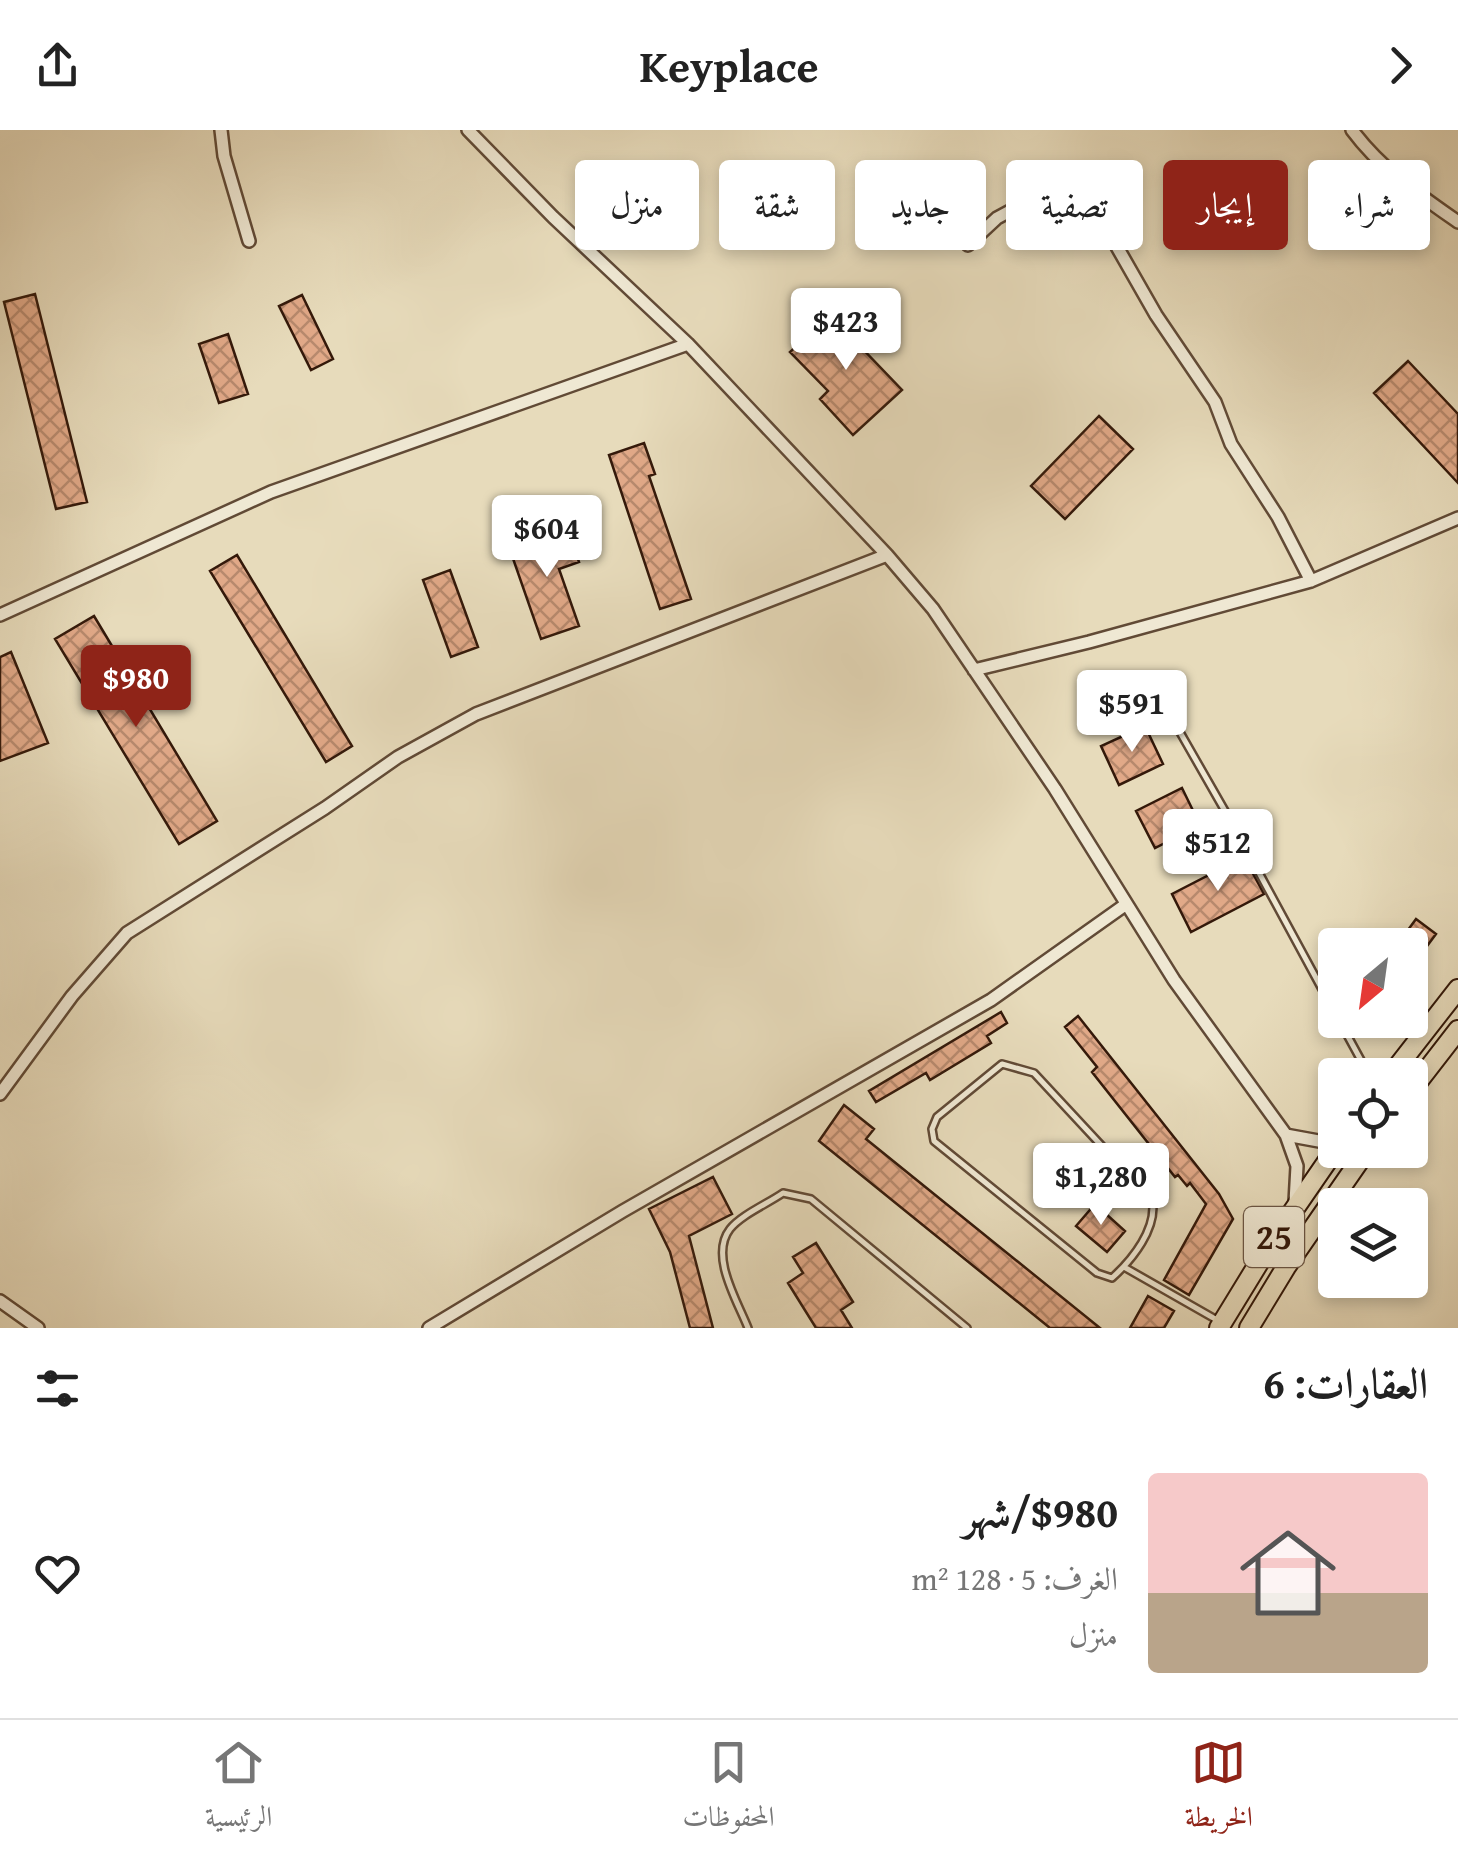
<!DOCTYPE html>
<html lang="ar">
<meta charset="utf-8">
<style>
:root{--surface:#fff;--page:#f2f2f2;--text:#222;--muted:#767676;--line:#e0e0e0;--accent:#8f2418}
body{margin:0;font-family:"Gentium Book Plus",Amiri,serif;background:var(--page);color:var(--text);direction:rtl;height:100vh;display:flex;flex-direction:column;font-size:38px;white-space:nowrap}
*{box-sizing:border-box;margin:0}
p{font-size:32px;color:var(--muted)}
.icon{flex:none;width:55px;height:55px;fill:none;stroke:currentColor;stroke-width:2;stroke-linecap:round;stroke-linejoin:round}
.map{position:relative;height:1198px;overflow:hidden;direction:ltr}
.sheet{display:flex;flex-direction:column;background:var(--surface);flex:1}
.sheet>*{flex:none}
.banner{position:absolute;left:30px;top:30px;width:1400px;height:90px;direction:rtl;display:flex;gap:20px}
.needle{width:65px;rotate:209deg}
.fabs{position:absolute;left:1318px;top:798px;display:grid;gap:20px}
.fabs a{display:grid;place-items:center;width:110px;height:110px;border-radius:10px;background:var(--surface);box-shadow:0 5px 15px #0003;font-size:50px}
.price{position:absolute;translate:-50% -85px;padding:0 22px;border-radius:10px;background:#fff;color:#222;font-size:32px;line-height:65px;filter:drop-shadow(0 2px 5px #0008)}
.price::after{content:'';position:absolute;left:50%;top:60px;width:30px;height:22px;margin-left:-15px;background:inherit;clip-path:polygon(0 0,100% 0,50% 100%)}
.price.active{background:var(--accent);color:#fff}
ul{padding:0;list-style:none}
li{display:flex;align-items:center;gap:30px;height:250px;padding:0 30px}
li span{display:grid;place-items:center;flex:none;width:280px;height:200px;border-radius:10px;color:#555}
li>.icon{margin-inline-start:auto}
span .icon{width:120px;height:120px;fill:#fffc;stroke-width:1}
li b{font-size:42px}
h2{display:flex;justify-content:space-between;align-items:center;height:120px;padding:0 30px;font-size:42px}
.tag{padding:0 35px;border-radius:10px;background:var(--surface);box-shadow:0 5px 15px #0003;font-size:35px;line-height:90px}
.tag.active{background:var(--accent);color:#fff}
header{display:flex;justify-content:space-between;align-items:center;height:130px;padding:0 30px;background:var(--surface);font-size:45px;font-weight:700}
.dock{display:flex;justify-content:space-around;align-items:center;height:140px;border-top:2px solid var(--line);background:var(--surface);font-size:28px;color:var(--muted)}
.dock a{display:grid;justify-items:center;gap:5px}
.dock .active{color:var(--accent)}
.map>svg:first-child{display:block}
.building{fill:url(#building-cross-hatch);stroke:#34190a;stroke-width:2.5}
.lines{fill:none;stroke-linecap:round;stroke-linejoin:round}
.service-casing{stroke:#614a36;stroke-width:10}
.minor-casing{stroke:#614a36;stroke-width:16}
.primary-casing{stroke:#34190a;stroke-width:22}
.service{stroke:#efe8d3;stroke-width:5}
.minor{stroke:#efe8d3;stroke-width:11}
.primary{stroke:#e7dbbb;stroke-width:18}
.labels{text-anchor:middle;stroke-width:10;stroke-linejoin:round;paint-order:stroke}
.shield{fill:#efe8d3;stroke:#6c5746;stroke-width:2.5}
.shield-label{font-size:35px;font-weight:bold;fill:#34190a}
</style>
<header><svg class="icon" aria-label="forward" viewBox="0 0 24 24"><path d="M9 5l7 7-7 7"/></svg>Keyplace<svg class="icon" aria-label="share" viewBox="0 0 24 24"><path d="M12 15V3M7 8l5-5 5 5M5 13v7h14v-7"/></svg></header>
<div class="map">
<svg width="1458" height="1198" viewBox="0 0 1458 1198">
<defs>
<pattern id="building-cross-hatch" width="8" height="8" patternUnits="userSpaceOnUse" patternTransform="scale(2.5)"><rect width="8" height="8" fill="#e1a988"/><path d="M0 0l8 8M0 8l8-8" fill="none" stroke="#b7896d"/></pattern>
</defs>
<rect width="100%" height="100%" fill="#e7dbbb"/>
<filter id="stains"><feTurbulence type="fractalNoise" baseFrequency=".002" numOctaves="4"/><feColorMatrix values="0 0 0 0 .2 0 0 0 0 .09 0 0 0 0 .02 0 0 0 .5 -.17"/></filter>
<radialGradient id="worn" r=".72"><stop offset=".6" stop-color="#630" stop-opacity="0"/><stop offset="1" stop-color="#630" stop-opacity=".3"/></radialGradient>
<!-- building -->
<path class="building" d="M35 164 87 372 56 379 4 172Z
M302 165 333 229 311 240 279 176Z
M835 180 864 209 858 214 902 260 853 305 820 269 828 261 790 222Z
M228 204 248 264 219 273 199 214Z
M1408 231 1458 284V353L1374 263Z
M1099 286 1133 319 1065 389 1031 356Z
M644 313 655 344 649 346 691 469 660 479 609 325Z
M567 396 579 432 559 439 579 496 541 509 509 417Z
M237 425 352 616 326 632 210 441Z
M450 440 478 517 451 527 423 450Z
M94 486 217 691 179 714 55 509Z
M11 522 48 613 0 631V527Z
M1145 596 1163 634 1119 655 1101 616Z
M1182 658 1200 695 1155 718 1136 681Z
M1244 727 1264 764 1191 802 1172 764Z
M1416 789 1436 804 1410 839V815H1397Z
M1001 882 1007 893 987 906 991 913 930 950 926 943 876 972 869 961Z
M1078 886 1219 1064 1233 1089 1189 1165 1164 1150 1206 1074 1190 1053 1187 1056 1178 1045 1175 1047 1092 942 1097 937 1065 897Z
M844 975 874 999 866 1009 1100 1198H1050L819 1011Z
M713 1047 732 1084 689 1106 713 1198H690L670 1122 649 1079Z
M1095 1074 1125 1101 1107 1122 1076 1096Z
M816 1113 853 1172 841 1180 852 1198H816L788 1153 803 1143 793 1127Z
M1148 1166 1174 1181 1164 1198H1130Z"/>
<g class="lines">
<defs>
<path id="service" d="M1157 562 1237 702 1335 883
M1339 890 1369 945
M1002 934 1034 943 1152 1070C1158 1098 1132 1130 1112 1148L1097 1143 934 1011 932 999 937 987Z
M1124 1137 1217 1190
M748 1198C738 1172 709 1126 730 1099 741 1085 767 1074 783 1063L811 1069 967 1198"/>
<path id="minor" d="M221 0 224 26 249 111
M468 0 553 87 688 214 887 425 933 479 1055 659 1174 850 1286 1005 1297 1036 1295 1072
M1352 0C1381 39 1418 64 1458 92
M968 115 997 88 1010 81 1052 73 1075 62 1088 66 1156 185 1215 272 1231 314 1278 387 1311 451
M0 485 271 362 688 214
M974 540 1089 512 1311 451 1458 388
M0 964 72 866 127 803 325 678 398 627 476 584 887 425
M1286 1005 1335 1014
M0 1171 38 1198
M429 1198 623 1081 991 870 1125 775"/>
<path id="primary" d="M1391 945 1458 859
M1410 962 1458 900
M1219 1198 1271 1113 1335 1020
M1249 1198 1286 1137 1367 1020"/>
</defs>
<!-- service casing -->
<use href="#service" class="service-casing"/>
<!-- minor casing -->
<use href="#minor" class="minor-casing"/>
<!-- primary casing -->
<use href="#primary" class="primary-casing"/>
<!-- service -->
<use href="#service" class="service"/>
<!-- minor -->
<use href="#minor" class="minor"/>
<!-- primary -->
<use href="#primary" class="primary"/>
</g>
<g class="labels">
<!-- shield labels -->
<rect class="shield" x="1244" y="1077" width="60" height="60" rx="8"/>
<g class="shield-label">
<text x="1274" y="1119">25</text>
</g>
</g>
<rect width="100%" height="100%" filter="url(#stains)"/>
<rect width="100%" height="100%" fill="url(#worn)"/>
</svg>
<div class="fabs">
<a><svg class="needle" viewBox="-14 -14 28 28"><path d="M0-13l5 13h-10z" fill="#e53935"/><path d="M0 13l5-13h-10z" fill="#767676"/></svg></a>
<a><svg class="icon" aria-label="locate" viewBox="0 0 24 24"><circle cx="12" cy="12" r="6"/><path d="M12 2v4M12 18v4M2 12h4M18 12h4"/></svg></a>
<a><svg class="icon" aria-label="layers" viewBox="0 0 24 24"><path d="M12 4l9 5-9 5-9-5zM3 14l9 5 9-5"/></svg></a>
</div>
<b class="price" style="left:846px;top:243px">$423</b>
<b class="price" style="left:547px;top:450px">$604</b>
<b class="price active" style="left:136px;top:600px">$980</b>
<b class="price" style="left:1132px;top:625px">$591</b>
<b class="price" style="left:1218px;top:764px">$512</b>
<b class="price" style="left:1101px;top:1098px">$1,280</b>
<div class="banner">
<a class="tag">شراء</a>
<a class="tag active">إيجار</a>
<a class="tag">تصفية</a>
<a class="tag">جديد</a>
<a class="tag">شقة</a>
<a class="tag">منزل</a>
</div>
</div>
<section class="sheet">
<h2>العقارات: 6<svg class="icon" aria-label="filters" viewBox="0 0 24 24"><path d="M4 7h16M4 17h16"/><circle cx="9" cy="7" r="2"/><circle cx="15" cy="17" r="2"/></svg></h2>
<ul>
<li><span style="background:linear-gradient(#f6c9c9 60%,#b9a48a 0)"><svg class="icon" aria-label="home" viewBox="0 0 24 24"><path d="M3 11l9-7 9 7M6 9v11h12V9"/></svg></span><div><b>$980/شهر</b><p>الغرف: 5 · 128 m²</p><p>منزل</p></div><svg class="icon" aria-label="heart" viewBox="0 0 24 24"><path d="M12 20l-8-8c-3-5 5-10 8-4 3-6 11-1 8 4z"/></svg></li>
</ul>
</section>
<nav class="dock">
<a class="active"><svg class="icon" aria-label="map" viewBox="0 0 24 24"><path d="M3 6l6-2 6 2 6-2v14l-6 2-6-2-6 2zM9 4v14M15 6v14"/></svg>الخريطة</a>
<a><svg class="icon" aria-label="saved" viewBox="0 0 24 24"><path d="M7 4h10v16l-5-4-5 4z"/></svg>المحفوظات</a>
<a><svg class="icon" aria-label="home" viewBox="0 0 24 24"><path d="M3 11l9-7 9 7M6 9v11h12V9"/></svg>الرئيسية</a>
</nav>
